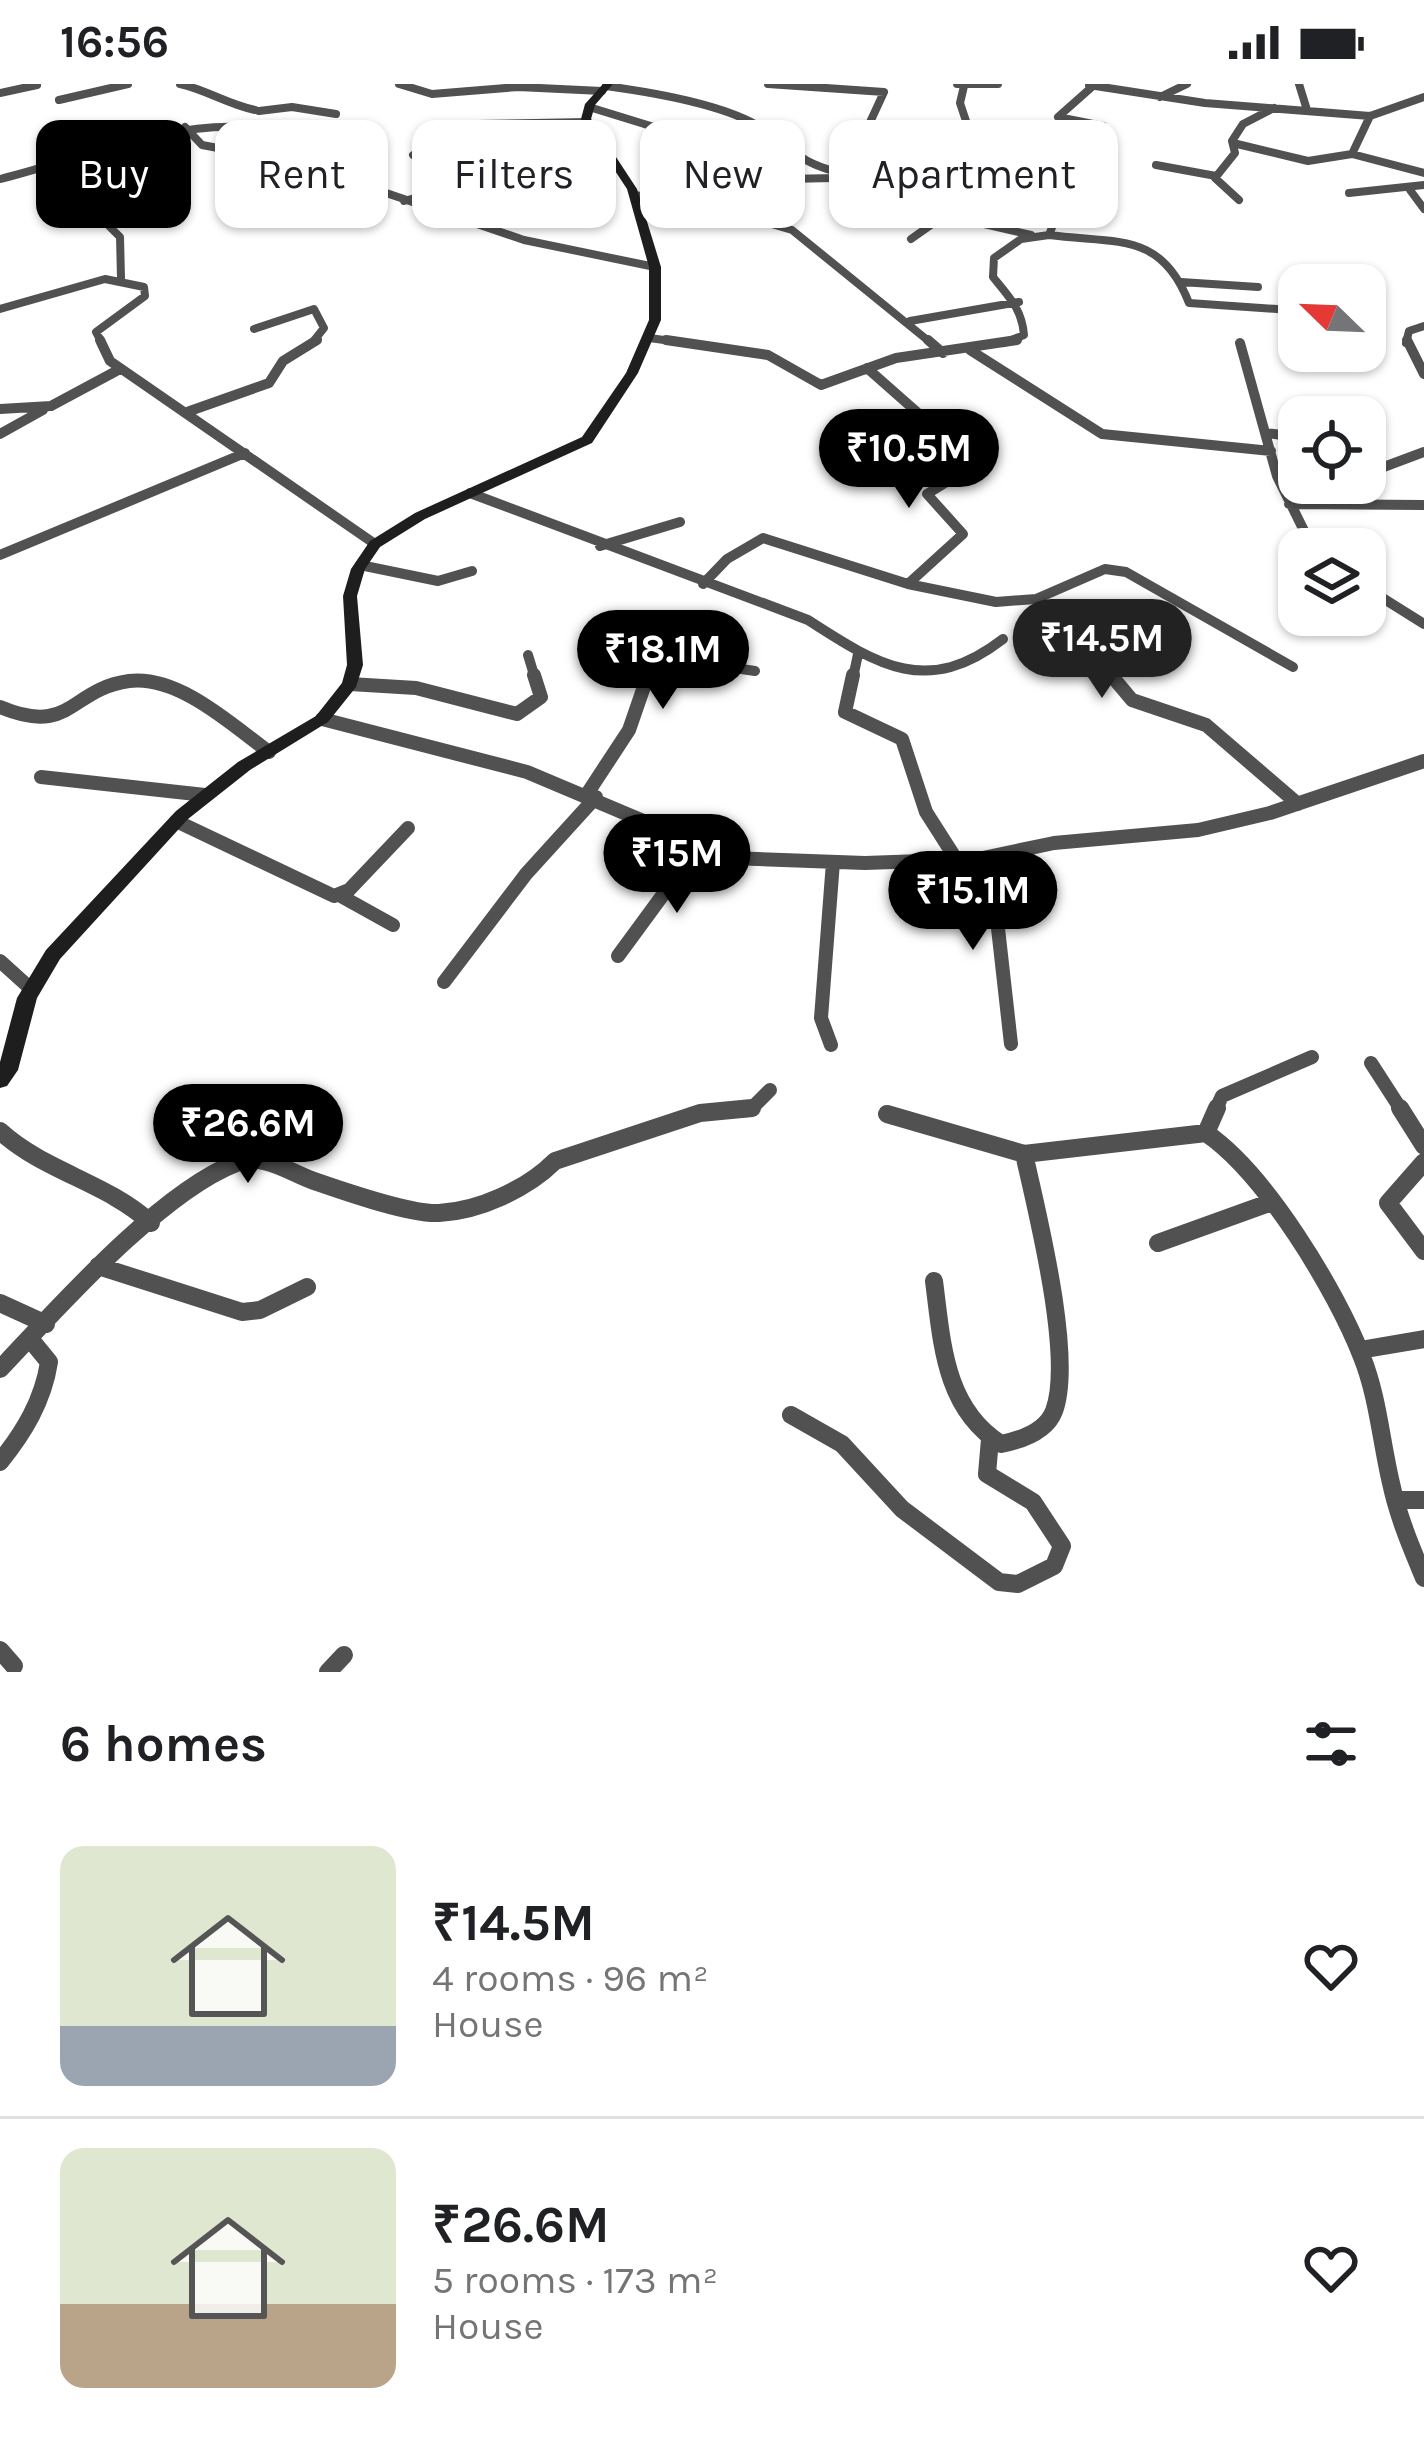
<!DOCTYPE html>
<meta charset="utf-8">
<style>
:root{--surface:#fff;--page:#f6f6f6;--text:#202124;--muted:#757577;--line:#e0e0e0;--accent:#000}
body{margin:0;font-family:Karla,sans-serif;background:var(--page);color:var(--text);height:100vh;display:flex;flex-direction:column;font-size:45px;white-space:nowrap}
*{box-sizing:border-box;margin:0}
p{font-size:39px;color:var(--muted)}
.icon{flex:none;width:66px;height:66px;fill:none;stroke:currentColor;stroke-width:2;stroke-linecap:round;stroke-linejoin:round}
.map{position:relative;height:1588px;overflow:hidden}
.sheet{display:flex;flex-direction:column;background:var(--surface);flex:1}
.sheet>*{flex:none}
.hud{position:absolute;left:36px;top:36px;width:1353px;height:108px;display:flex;gap:24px}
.needle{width:78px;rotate:293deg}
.buttons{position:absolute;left:1278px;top:180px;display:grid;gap:24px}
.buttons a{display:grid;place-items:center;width:108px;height:108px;border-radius:24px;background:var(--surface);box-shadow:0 3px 9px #0004;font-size:60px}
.price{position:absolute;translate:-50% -102px;padding:0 27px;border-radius:42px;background:var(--accent);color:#fff;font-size:39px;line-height:78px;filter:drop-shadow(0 3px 6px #0008)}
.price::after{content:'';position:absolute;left:50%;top:72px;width:36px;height:27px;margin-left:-18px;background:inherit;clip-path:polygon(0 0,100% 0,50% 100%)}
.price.selected{background:#222;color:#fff}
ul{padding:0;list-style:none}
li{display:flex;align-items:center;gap:36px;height:300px;padding:0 60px}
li+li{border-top:3px solid var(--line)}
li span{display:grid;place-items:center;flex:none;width:336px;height:240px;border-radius:24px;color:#555}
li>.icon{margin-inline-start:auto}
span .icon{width:144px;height:144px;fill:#fffc;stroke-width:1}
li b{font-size:51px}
h2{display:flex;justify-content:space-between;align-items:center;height:144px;padding:0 60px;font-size:51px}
.tag{padding:0 42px;border-radius:24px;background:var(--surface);box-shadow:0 3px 9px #0004;font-size:42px;line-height:108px}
.tag.selected{background:var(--accent);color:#fff}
.status{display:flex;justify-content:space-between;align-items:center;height:84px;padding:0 60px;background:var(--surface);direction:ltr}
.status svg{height:33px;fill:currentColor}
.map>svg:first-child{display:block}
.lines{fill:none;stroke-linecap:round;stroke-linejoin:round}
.street-far3{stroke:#515151;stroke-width:8}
.street-far2{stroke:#515151;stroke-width:10}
.street-far1{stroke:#515151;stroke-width:14}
.street{stroke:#515151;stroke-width:18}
.secondary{fill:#1e1e1e;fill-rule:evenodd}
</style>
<div class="status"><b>16:56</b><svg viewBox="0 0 49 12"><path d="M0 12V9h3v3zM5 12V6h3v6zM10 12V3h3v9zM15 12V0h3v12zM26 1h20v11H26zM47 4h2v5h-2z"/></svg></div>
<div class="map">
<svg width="1424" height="1588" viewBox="0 0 1424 1588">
<rect width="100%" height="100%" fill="#fff"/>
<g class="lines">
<!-- street-far3 -->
<path class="street-far3" d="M180 0C207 6 227 20 255 26
M399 0 432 10 518 3 602 7
M957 0H998
M1299 0 1307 26
M1089 1 1205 19 1370 32 1424 13
M606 2C650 8 723 20 760 43 797 65 792 76 840 89
M1093 2 1058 33 1103 42 1083 66 1049 151C1117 160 1161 147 1189 219L1277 225
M0 9 37 1
M1160 13 1187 0
M59 16 128 0
M589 23 693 55
M259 27 292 23 336 30
M1370 32 1352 70 1424 89
M185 43 202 61 308 81
M1233 59 1308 77 1352 70
M413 71 477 40 588 38
M942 74 969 46 960 19 964 2
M1156 81 1216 92
M0 95C86 75 238 6 314 68L308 81 313 84 524 156 655 183
M1410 106 1424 125
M1349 109 1424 101
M635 111 724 126 792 146 931 259
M1239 116 1215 94 1235 69 1232 57 1243 40 1274 24
M404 117 477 97
M88 121 120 153 121 194
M729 124 768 115 786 95 834 94 853 75 884 8 768 0
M945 131 931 127 947 110
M288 132 299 125 288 120 291 115 332 90
M911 155 945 131 1031 151
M1181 198 1258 203
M0 225 105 195 144 203 145 212 96 248 102 259
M910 237 1019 218
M254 245 314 225 324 244 312 259
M649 254 687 259
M1004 259 1024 251C1022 225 1009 213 993 193L994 174 1021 155 1049 151
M1406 259 1409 247 1424 242"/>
<!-- street-far2 -->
<path class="street-far2" d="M100 256 110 277 375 460
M666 256 768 271 821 301 896 274 1017 256
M928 256 943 269
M1407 256 1424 290
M1240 259 1277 392 1313 465
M970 266 1102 350 1271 367
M0 325 51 322 120 285
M187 328 269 299 283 277 317 256
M1266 349 1299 353
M0 350 43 326
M861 369 935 344 867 284
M1365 390 1424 368
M470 409 808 536C879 582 928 613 1003 555
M1289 420 1424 421
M600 462 680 438
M0 471 245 369
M360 481 438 497 472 487
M703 500 727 475 763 454 908 500 996 518 1036 515 1055 524 1113 594
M908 500 963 450 927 410 974 381 934 346
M1365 503 1424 540
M1036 515 1105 485 1126 488 1293 583
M528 571 535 594
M646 594 661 573 755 587
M853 594 858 570"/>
<!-- street-far1 -->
<path class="street-far1" d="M853 591 845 628 902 655 926 728 956 775
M1111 591 1132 616 1206 641 1298 720
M350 600 416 604 517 630 541 613 534 591
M0 623C71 653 70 605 129 597 179 591 232 641 269 668
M322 635 527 688 731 774 865 779 978 775 1054 759 1198 746 1270 729 1424 677
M41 693 205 711
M587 710 629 646 648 591
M176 737 334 812 349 806 408 744
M990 773 1011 960
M339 811 393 841
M618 872 698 763
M0 877 31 905
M444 898 526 790 596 713
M831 961 821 934 833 778
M1371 979 1402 1027
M726 1027 750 1026 770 1006
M1215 1027 1222 1012 1312 973"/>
<!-- street -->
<path class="street" d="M1400 1024 1424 1062
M887 1030 1024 1070 1206 1049C1265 1089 1336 1206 1362 1273 1378 1313 1381 1357 1391 1399 1398 1432 1411 1463 1424 1494
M0 1047C45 1088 106 1098 151 1139
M1206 1049 1217 1024
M1424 1078 1388 1119 1424 1167
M1158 1159 1269 1119
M98 1182 242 1228 260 1226 307 1203
M934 1197C942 1258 944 1324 1001 1360 1021 1356 1046 1348 1054 1327 1074 1274 1037 1128 1024 1070
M0 1219 46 1240
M1360 1266 1424 1255
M0 1285C57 1225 159 1109 236 1079 263 1068 289 1088 314 1097 343 1107 411 1131 439 1129 479 1127 527 1105 555 1077L700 1029 752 1024
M791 1331 842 1360 902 1425 999 1498 1018 1500 1054 1482 1062 1462 1033 1418 987 1390 990 1355
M0 1378C24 1348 43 1317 49 1278L31 1256
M1395 1416H1424
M0 1566 14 1582
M328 1588 344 1571"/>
<!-- secondary -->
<path class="secondary" d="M603 0H613L595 21 591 35 637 105 661 183V236L638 289 592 359 425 435 380 463 365 485 357 512 363 581 356 603 328 638 250 686 188 735 60 875 37 914 18 986 7 1002 0 1004V978L17 914 46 866 176 727 238 678 316 632 342 599 347 581 343 512 351 485 370 457 415 429 582 353 626 289 649 236V183L627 105 581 35 585 20Z"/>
</g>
</svg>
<div class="buttons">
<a><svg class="needle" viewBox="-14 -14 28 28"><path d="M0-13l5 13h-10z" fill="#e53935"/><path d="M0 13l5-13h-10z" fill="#757577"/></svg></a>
<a><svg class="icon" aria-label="locate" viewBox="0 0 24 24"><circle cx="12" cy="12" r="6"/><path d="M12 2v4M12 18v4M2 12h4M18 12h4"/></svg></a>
<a><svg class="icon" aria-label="layers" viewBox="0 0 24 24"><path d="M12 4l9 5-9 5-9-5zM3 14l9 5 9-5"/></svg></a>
</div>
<b class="price" style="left:909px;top:427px">₹10.5M</b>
<b class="price selected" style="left:1102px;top:617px">₹14.5M</b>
<b class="price" style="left:663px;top:628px">₹18.1M</b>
<b class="price" style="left:677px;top:832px">₹15M</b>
<b class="price" style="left:973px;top:869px">₹15.1M</b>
<b class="price" style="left:248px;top:1102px">₹26.6M</b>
<div class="hud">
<a class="tag selected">Buy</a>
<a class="tag">Rent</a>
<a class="tag">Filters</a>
<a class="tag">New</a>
<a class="tag">Apartment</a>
</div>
</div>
<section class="sheet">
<h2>6 homes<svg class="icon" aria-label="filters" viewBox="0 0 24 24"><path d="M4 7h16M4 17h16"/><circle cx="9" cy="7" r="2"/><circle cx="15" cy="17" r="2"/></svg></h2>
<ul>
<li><span style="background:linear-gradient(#dfe7d0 75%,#9aa5b1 0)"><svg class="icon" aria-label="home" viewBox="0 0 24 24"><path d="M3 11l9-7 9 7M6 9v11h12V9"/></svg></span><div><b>₹14.5M</b><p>4 rooms · 96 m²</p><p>House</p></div><svg class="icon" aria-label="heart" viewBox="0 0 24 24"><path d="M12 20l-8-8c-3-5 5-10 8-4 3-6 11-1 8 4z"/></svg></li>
<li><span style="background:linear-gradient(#dfe7d0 65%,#b9a48a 0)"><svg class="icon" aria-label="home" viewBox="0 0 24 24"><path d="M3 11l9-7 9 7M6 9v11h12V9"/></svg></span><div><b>₹26.6M</b><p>5 rooms · 173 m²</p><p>House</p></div><svg class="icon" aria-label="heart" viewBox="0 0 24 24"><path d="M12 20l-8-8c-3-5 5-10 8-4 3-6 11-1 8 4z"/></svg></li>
</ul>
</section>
